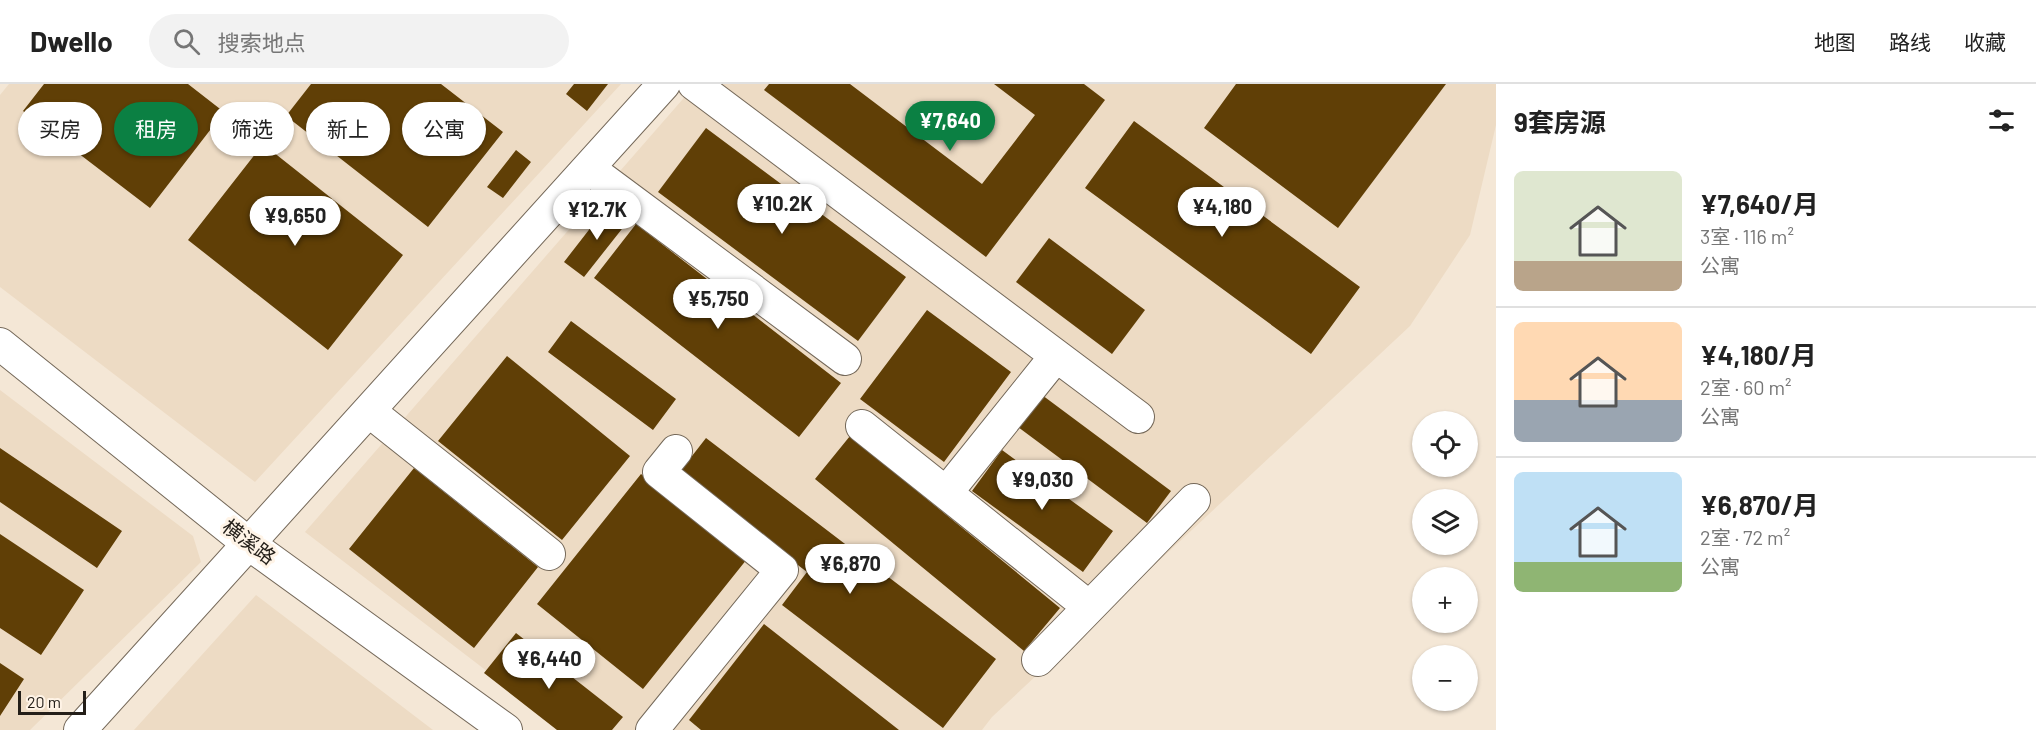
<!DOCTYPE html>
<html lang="zh">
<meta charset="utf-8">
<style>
:root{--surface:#fff;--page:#f2f2f2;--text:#222;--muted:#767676;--line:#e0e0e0;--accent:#0b8043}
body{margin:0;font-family:Barlow,"Noto Sans SC",sans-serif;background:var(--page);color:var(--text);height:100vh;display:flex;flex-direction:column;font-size:22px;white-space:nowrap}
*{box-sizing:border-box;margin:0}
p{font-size:20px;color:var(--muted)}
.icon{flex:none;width:33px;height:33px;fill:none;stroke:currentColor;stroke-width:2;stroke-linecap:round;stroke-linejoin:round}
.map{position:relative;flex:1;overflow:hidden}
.panel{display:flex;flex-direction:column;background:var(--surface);width:540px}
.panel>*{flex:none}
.guide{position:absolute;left:18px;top:18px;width:570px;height:54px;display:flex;gap:12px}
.tools{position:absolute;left:1412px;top:327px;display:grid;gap:12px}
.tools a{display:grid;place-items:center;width:66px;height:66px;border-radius:50%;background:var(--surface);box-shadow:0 2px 4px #0004;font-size:30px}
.scale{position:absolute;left:18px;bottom:15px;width:68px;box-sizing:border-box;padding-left:6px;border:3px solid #231e18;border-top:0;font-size:16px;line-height:21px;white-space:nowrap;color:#231e18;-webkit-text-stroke:4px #fff4e7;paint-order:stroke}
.price{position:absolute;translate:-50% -51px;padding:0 14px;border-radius:21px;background:#fff;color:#222;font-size:20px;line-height:39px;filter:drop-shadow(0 2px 3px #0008)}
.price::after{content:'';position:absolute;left:50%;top:36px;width:18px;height:14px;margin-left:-9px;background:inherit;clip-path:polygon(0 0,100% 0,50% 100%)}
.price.on{background:var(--accent);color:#fff}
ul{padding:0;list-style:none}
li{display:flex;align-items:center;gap:18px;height:150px;padding:0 18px}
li+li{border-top:2px solid var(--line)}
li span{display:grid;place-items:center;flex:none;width:168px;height:120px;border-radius:9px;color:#555}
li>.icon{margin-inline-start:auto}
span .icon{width:72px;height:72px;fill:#fffc;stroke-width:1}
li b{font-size:26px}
h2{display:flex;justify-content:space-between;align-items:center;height:72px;padding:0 18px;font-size:26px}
.tag{padding:0 21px;border-radius:27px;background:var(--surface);box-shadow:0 2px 4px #0004;font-size:21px;line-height:54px}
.tag.on{background:var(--accent);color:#fff}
header{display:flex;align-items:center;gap:36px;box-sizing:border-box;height:84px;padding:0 30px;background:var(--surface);border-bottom:2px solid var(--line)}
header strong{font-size:28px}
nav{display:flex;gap:33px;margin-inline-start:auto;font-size:21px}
.search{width:420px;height:54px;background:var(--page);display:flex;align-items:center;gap:15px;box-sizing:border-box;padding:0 21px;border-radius:33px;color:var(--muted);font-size:22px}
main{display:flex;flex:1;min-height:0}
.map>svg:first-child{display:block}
.built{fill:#eddbc4}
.building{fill:#603f06}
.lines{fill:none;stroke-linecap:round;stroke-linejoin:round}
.minor-casing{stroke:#746859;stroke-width:34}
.minor{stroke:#fff;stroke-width:32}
.labels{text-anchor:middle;stroke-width:6;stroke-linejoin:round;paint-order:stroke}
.street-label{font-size:20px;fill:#231e18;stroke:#fff4e7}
</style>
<header>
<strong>Dwello</strong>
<div class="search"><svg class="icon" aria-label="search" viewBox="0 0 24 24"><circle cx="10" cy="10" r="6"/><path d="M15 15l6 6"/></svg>搜索地点</div>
<nav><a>地图</a><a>路线</a><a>收藏</a></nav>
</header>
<main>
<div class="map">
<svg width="1496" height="646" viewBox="0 0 1496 646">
<rect width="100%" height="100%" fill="#f4e7d6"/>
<!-- built -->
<path class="built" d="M9 0H621L255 398 0 203V11Z
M696 0H1496V41L1470 151 1410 242 992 633 982 646H564L305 448Z
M0 306 193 452 201 478 30 646H0Z
M256 511 433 646H134Z"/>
<!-- building -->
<path class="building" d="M44 0H188L224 28 150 124 23 27Z
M311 0H441L503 48 428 143 286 32Z
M574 0H608L587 27 566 10Z
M769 0H850L982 100 1035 31 994 0H1084L1105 16 986 173 764 6Z
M1236 0H1446L1338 144 1204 44Z
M1134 37 1360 203 1311 270 1085 104Z
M706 44 906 193 858 257 658 108Z
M263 60 403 171 328 266 188 156Z
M516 66 531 78 503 114 487 103Z
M609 120 629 136 584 193 564 178Z
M636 140 841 299 799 353 594 194Z
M1049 154 1145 226 1112 270 1016 198Z
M927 226 1011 288 944 378 860 315Z
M571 237 676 315 653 346 548 268Z
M507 272 630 372 562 456 438 357Z
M1042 311 1171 407 1147 439 1018 343Z
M850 352 1060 524 1024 567 815 395Z
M706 354 996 575 943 644 782 521 807 488 678 390Z
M0 364 122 447 97 484 0 418Z
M1002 366 1113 447 1083 488 972 407Z
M414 384 538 483 474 564 349 465Z
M641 390 747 475 643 605 537 520Z
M0 450 84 506 41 571 0 544Z
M764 540 899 646H701L689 636Z
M516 549 623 633 612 646H557L484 589Z
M0 579 24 595 0 632Z"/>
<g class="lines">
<defs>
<path id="minor" d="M694 0 1138 333
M588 84 845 275
M0 260 249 460 506 646
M369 327 549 470
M862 342 1089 523
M946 409 1056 272
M1038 576 1194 416
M80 646 664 0
M652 646 782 486 659 388 676 367"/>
</defs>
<!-- minor casing -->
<use href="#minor" class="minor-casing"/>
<!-- minor -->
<use href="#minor" class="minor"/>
</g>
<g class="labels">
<!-- street labels -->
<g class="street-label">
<text transform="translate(249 458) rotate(37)" y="7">横溪路</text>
</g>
</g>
</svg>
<div class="tools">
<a><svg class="icon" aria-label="locate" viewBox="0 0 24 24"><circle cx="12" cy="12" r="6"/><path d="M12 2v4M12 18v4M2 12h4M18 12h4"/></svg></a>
<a><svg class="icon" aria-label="layers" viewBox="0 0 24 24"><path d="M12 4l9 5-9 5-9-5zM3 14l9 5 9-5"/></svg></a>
<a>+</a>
<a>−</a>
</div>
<div class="scale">20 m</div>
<b class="price on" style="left:950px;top:68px">¥7,640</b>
<b class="price" style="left:782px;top:151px">¥10.2K</b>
<b class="price" style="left:1222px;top:154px">¥4,180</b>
<b class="price" style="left:597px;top:157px">¥12.7K</b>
<b class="price" style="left:295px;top:163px">¥9,650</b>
<b class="price" style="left:718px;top:246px">¥5,750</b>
<b class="price" style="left:1042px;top:427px">¥9,030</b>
<b class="price" style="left:850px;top:511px">¥6,870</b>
<b class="price" style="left:549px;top:606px">¥6,440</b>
<div class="guide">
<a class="tag">买房</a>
<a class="tag on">租房</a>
<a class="tag">筛选</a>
<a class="tag">新上</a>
<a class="tag">公寓</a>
</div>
</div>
<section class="panel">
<h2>9套房源<svg class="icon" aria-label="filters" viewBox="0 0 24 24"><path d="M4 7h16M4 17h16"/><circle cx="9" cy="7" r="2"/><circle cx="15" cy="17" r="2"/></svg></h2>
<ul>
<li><span style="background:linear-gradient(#dfe7d0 75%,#b9a48a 0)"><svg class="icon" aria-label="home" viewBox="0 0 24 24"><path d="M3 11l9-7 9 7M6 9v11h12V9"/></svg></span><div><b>¥7,640/月</b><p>3室 · 116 m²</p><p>公寓</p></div></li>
<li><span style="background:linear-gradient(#ffd9b3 65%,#9aa5b1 0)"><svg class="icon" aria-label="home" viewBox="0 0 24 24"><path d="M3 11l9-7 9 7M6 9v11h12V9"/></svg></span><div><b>¥4,180/月</b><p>2室 · 60 m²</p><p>公寓</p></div></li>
<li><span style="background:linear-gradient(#bfe0f5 75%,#8fb573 0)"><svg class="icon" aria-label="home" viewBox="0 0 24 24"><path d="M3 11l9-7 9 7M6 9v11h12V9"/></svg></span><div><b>¥6,870/月</b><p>2室 · 72 m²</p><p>公寓</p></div></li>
</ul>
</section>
</main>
